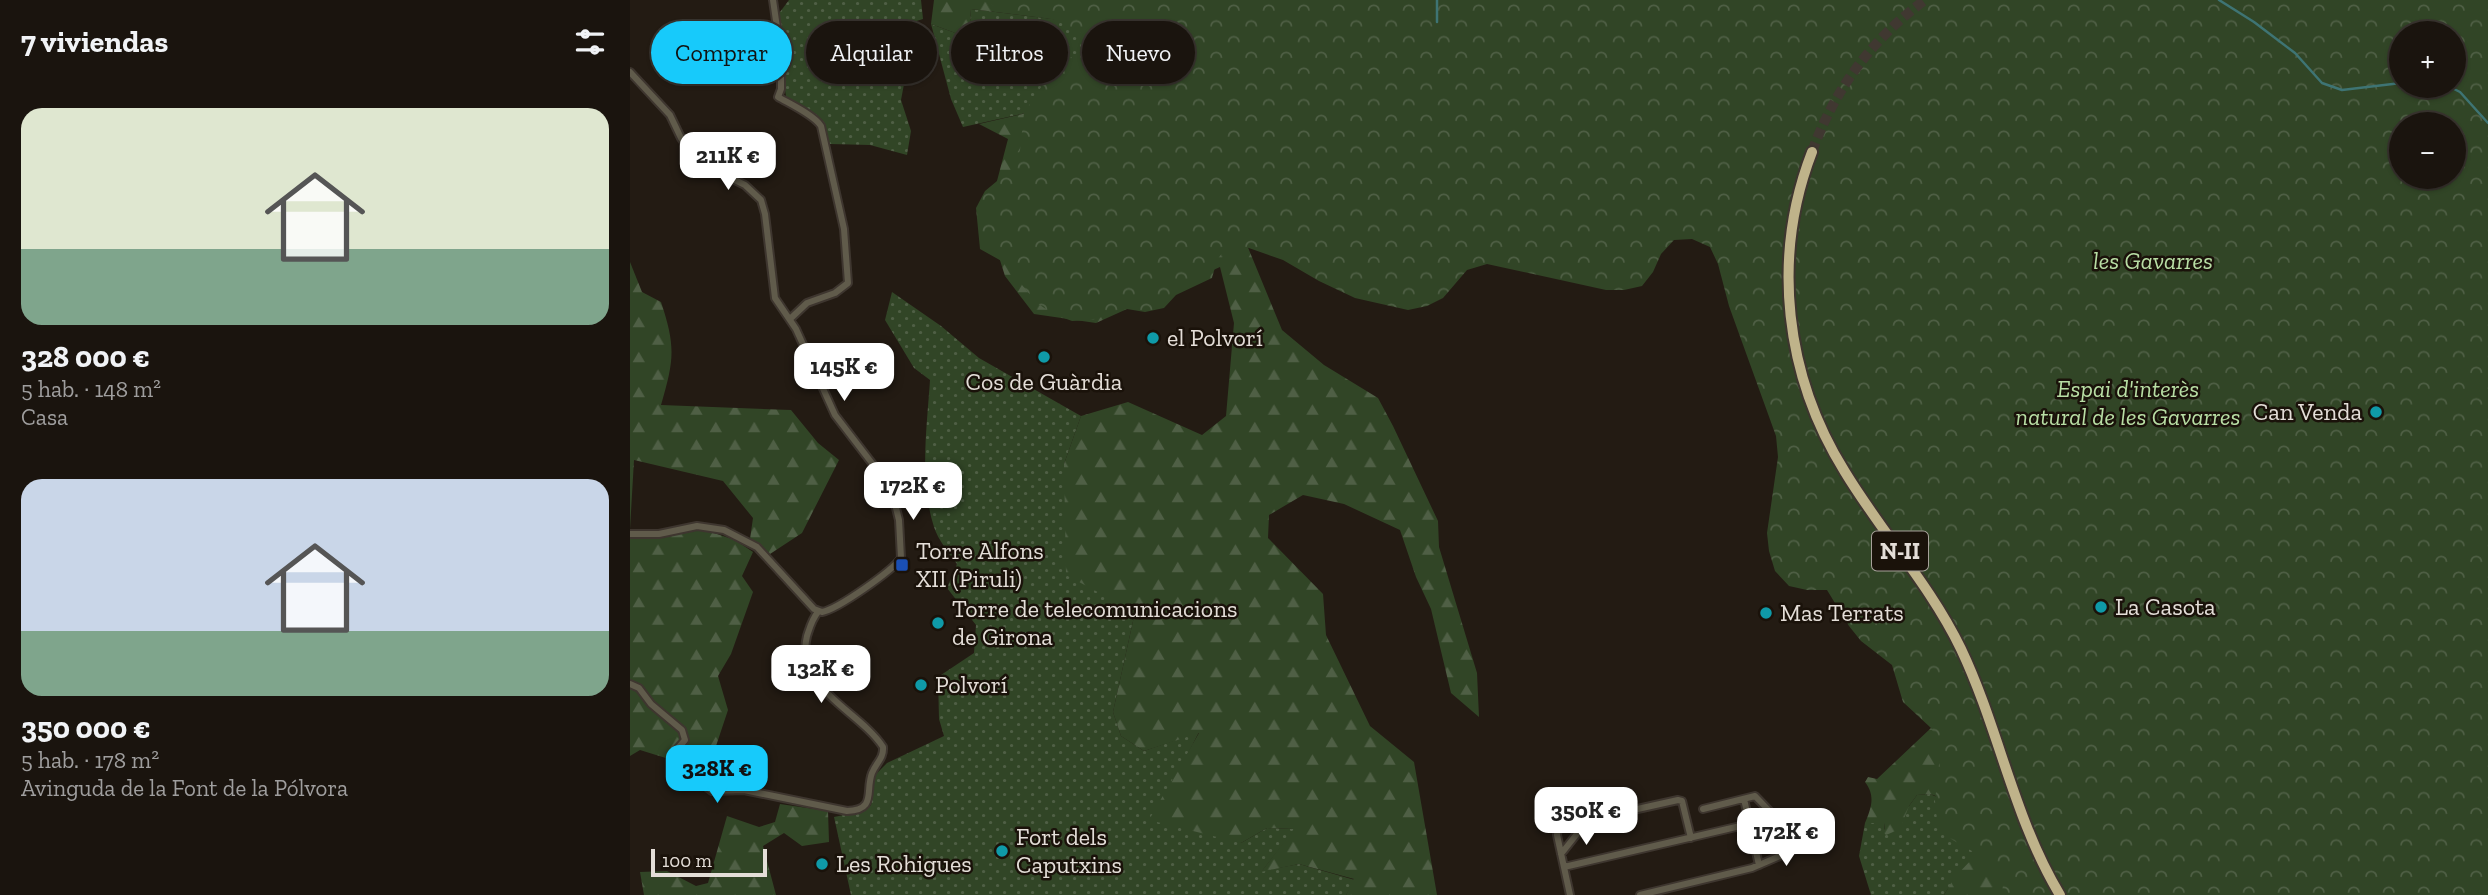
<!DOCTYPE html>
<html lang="es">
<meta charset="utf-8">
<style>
:root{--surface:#1a140e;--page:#231d17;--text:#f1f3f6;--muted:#9f9e9e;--line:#38332e;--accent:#17cafb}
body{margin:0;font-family:"Zilla Slab",serif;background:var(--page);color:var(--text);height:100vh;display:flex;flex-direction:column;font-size:26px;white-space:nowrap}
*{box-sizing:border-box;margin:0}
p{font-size:23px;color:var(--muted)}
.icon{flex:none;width:38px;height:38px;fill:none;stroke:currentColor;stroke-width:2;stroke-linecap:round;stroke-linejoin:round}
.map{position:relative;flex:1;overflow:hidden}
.sheet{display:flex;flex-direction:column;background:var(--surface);width:630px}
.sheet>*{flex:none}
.banner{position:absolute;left:21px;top:21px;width:665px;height:63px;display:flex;gap:14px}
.fabs{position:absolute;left:1759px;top:21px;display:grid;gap:14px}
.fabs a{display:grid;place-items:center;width:77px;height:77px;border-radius:50%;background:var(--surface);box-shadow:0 2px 5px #0004,0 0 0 2px var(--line);font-size:35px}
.scale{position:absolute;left:21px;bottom:18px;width:116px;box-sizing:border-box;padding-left:7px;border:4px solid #e4ded8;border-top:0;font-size:19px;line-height:24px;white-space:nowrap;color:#e4ded8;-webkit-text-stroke:5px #1a120a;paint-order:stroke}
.price{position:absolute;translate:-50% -60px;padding:0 16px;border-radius:14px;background:#fff;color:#222;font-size:23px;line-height:46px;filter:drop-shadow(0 2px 4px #0008)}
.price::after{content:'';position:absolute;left:50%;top:42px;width:21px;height:16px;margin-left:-10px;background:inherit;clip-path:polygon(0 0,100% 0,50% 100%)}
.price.active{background:var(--accent);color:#111}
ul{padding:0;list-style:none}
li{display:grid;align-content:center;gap:14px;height:371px;padding:0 21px}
li span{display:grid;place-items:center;height:217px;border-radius:21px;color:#555}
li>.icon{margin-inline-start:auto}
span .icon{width:126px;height:126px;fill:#fffc;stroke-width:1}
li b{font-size:30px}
h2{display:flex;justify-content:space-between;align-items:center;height:84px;padding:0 21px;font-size:30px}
.chip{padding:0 24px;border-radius:32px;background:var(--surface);box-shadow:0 2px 5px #0004,0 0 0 2px var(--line);font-size:24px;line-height:63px}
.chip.active{background:var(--accent);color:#111}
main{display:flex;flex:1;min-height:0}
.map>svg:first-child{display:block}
.grass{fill:url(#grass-dots)}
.forest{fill:url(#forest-firs)}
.park{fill:url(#park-crowns);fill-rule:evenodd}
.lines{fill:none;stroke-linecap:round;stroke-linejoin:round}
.stream{stroke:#3e7474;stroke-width:2.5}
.highway-tunnel{stroke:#403831;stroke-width:10;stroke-dasharray:10 5;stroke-linecap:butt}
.street-casing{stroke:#3e362f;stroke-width:10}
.highway-casing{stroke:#3e362f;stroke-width:14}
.street{stroke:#605b4b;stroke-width:6}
.highway{stroke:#bfb38a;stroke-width:10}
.culture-dot{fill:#0f9aa8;stroke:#1a120a;stroke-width:2.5}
.transit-dot{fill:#1a4fb4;stroke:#1a120a;stroke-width:2.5}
.labels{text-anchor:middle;stroke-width:5;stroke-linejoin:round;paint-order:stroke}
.shield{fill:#1a120a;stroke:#a7a19a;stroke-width:2}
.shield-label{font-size:23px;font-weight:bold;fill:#e4ded8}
.park-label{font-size:24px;font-style:italic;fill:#b8dea4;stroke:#1a120a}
.poi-label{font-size:24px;fill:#e4ded8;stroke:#1a120a;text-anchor:start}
</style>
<main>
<section class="sheet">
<h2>7 viviendas<svg class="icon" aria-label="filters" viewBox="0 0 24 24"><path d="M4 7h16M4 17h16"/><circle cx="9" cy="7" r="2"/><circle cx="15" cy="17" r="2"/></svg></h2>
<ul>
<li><span style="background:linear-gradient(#dfe7d0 65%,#7fa58c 0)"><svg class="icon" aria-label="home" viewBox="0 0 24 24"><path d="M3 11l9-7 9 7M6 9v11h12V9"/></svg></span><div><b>328 000 €</b><p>5 hab. · 148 m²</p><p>Casa</p></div></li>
<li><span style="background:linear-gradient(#c9d6e8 70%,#7fa58c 0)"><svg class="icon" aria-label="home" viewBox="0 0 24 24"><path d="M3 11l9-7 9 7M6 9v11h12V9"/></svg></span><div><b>350 000 €</b><p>5 hab. · 178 m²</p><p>Avinguda de la Font de la Pólvora</p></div></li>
</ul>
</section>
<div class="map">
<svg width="1858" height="895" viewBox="0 0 1858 895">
<defs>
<pattern id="grass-dots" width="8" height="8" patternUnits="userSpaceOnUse" patternTransform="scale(1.75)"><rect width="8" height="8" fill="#314526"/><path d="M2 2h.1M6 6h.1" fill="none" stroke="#4f5f45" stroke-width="1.8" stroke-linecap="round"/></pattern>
<pattern id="forest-firs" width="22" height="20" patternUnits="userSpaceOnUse" patternTransform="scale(1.75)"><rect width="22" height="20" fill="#314526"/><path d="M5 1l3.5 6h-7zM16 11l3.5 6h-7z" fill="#4f5f45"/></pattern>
<pattern id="park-crowns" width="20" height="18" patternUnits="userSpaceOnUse" patternTransform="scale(1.75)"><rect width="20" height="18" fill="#314526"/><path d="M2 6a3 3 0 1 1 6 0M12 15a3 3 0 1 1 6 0" fill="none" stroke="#4f5f45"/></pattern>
</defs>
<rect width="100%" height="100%" fill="#231b13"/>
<!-- grass -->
<path class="grass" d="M159 0H291L293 19 280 23 281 47 271 100 281 131 277 155 240 145 200 144 190 120 157 101 153 80 147 16Z
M341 9 495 28 418 108 333 127 321 99 301 24 339 38Z
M262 292 311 326 349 358 451 416 434 464 505 612 483 712 491 736 514 751 569 732 553 763 611 843 637 828 665 829 632 871 669 864 725 880 716 895H221L204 817 233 811 241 805 245 775 257 763 314 736 309 719 308 677 344 653 346 625 317 588 327 564C319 553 308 540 304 527 289 481 297 427 300 380L284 368 255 320Z
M1300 794 1383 831C1356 850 1331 866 1314 895H1241L1229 856 1235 823H1255L1254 830 1279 806 1287 795Z"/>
<!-- forest -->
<path class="forest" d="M304 0H516L652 330 694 365 748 398 763 426 808 521 809 547 847 673 849 717 821 693 801 609 786 577 770 530 714 504 673 495 639 515 638 538 693 594 696 635 740 726 784 762 807 895H716L724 879 669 864 631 872 664 829 637 828 611 843 519 820 569 733 514 751 491 736 483 712 505 612 436 575 434 464 451 416 498 402 572 435 596 416 604 323 590 267 466 323 404 314 375 276 357 219 378 139 349 124 418 108 495 28 341 9 339 38 301 24Z
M0 262 12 292 31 302C46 347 44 360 31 405L161 410 188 443 209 460 172 533 140 554 120 539 123 518 93 481 4 460 0 529Z
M72 529 105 540 123 552 112 576 123 592 101 654 88 676 98 710 81 761 114 765 106 783C101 785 95 788 89 787 76 785 53 767 48 754L57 742 58 734 22 701 11 685 0 681V539L26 538Z
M1313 680 1312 798 1300 794 1287 795 1279 806 1270 829 1256 835 1254 833 1255 823H1235C1241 808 1246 796 1235 782L1238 777 1247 779 1301 728Z
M0 687 7 689 16 704 48 729 52 736 39 759 10 750 0 756Z
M150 804 198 811 199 842 172 846 154 833 133 846 146 895H14L10 872 37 871 66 886 78 883 97 816 129 827 145 822Z
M1347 841 1396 895H1314L1324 878 1343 858Z"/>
<!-- park -->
<path class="park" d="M355 0H1858V895H1372L1373 884 1366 865 1316 836 1307 819 1305 801 1311 746 1301 728 1273 702 1262 665 1231 641 1219 626 1197 590H1177L1159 586 1145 571 1139 551 1137 533 1148 457 1146 436 1099 306 1088 264 1080 247 1062 239 1044 240 1031 254 1023 272 1012 286 994 290H976L857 264 837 270 813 298 797 306 778 310 725 298 689 281 653 260 616 247 598 245 587 260 582 278 546 295 534 308 515 312 497 309 462 320 442 321 423 314 407 303 392 285 384 268 350 249 346 208 355 191 384 167 390 150 394 113 423 69 438 58 455 55 457 37C444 29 432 21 417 18 394 14 374 15 355 0ZM1771 33H1824V86H1771ZM1771 124H1824V177H1771Z"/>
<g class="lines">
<!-- stream -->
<path class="stream" d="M807 0V22
M1589 0 1624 22 1665 53 1692 83 1712 90 1771 83
M1818 86 1830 92 1858 123"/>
<!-- highway-tunnel -->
<path class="highway-tunnel" d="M1182 152C1204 90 1242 39 1295 0"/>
<defs>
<path id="street" d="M143 0 151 55V89L148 97C160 104 184 115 191 126L214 229 218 283 205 293 177 303 160 319
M0 72 40 115 51 138 63 155 80 168 115 185 131 200 135 214 145 298 166 329 205 415 261 488 269 520 271 558C262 571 208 609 192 612L184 609 127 547 94 530 67 526 29 534H0
M0 684 9 688 21 704 52 730 55 740 43 754 45 762 82 791 114 790 217 811C247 810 235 791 242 773 246 763 254 758 253 747 230 711 164 688 177 636 180 627 182 619 188 612
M1114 799 1129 865
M928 828 932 827 937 823V818L931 812 924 814 921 821 928 828 927 835 940 895
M931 854 958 820 1048 800 1052 801 1061 838
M934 867 1119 824
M1010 895 1122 868 1173 846 1125 796 1073 809"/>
<path id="highway" d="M1182 152C1141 258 1155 376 1215 472 1252 533 1300 585 1331 649 1369 729 1384 819 1430 895"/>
</defs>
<!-- street casing -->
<use href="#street" class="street-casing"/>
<!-- highway casing -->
<use href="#highway" class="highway-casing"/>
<!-- street -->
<use href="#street" class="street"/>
<!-- highway -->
<use href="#highway" class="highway"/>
</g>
<!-- markers -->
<g class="culture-dot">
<circle cx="523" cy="338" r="7"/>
<circle cx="414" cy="357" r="7"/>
<circle cx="1746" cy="412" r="7"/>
<circle cx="1471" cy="607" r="7"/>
<circle cx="1136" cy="613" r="7"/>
<circle cx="308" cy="623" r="7"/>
<circle cx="291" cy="685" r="7"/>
<circle cx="372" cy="851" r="7"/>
<circle cx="192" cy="864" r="7"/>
</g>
<rect class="transit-dot" x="265" y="558" width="14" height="14" rx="3.5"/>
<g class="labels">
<!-- shield labels -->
<rect class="shield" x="1242" y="531.5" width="56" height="39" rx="5"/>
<g class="shield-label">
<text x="1270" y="559">N-II</text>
</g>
<!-- park labels -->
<g class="park-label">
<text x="1523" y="269">les Gavarres</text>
<text x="1498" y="397">Espai d'interès<tspan x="1498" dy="28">natural de les Gavarres</tspan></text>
</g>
<!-- poi labels -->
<g class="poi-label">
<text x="537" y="346">el Polvorí</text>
<text x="414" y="390" text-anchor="middle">Cos de Guàrdia</text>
<text x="1732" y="420" text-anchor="end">Can Venda</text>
<text x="286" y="559">Torre Alfons<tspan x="286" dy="28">XII (Piruli)</tspan></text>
<text x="1485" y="615">La Casota</text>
<text x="322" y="617">Torre de telecomunicacions<tspan x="322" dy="28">de Girona</tspan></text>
<text x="1150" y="621">Mas Terrats</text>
<text x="305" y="693">Polvorí</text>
<text x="386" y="845">Fort dels<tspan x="386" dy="28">Caputxins</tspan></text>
<text x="206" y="872">Les Rohigues</text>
</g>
</g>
</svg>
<div class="fabs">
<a>+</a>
<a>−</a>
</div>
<div class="scale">100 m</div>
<b class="price" style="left:98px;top:192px">211K €</b>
<b class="price" style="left:214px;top:403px">145K €</b>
<b class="price" style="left:283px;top:522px">172K €</b>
<b class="price" style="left:191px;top:705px">132K €</b>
<b class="price active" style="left:87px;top:805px">328K €</b>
<b class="price" style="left:956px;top:847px">350K €</b>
<b class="price" style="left:1156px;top:868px">172K €</b>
<div class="banner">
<a class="chip active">Comprar</a>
<a class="chip">Alquilar</a>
<a class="chip">Filtros</a>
<a class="chip">Nuevo</a>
</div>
</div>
</main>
